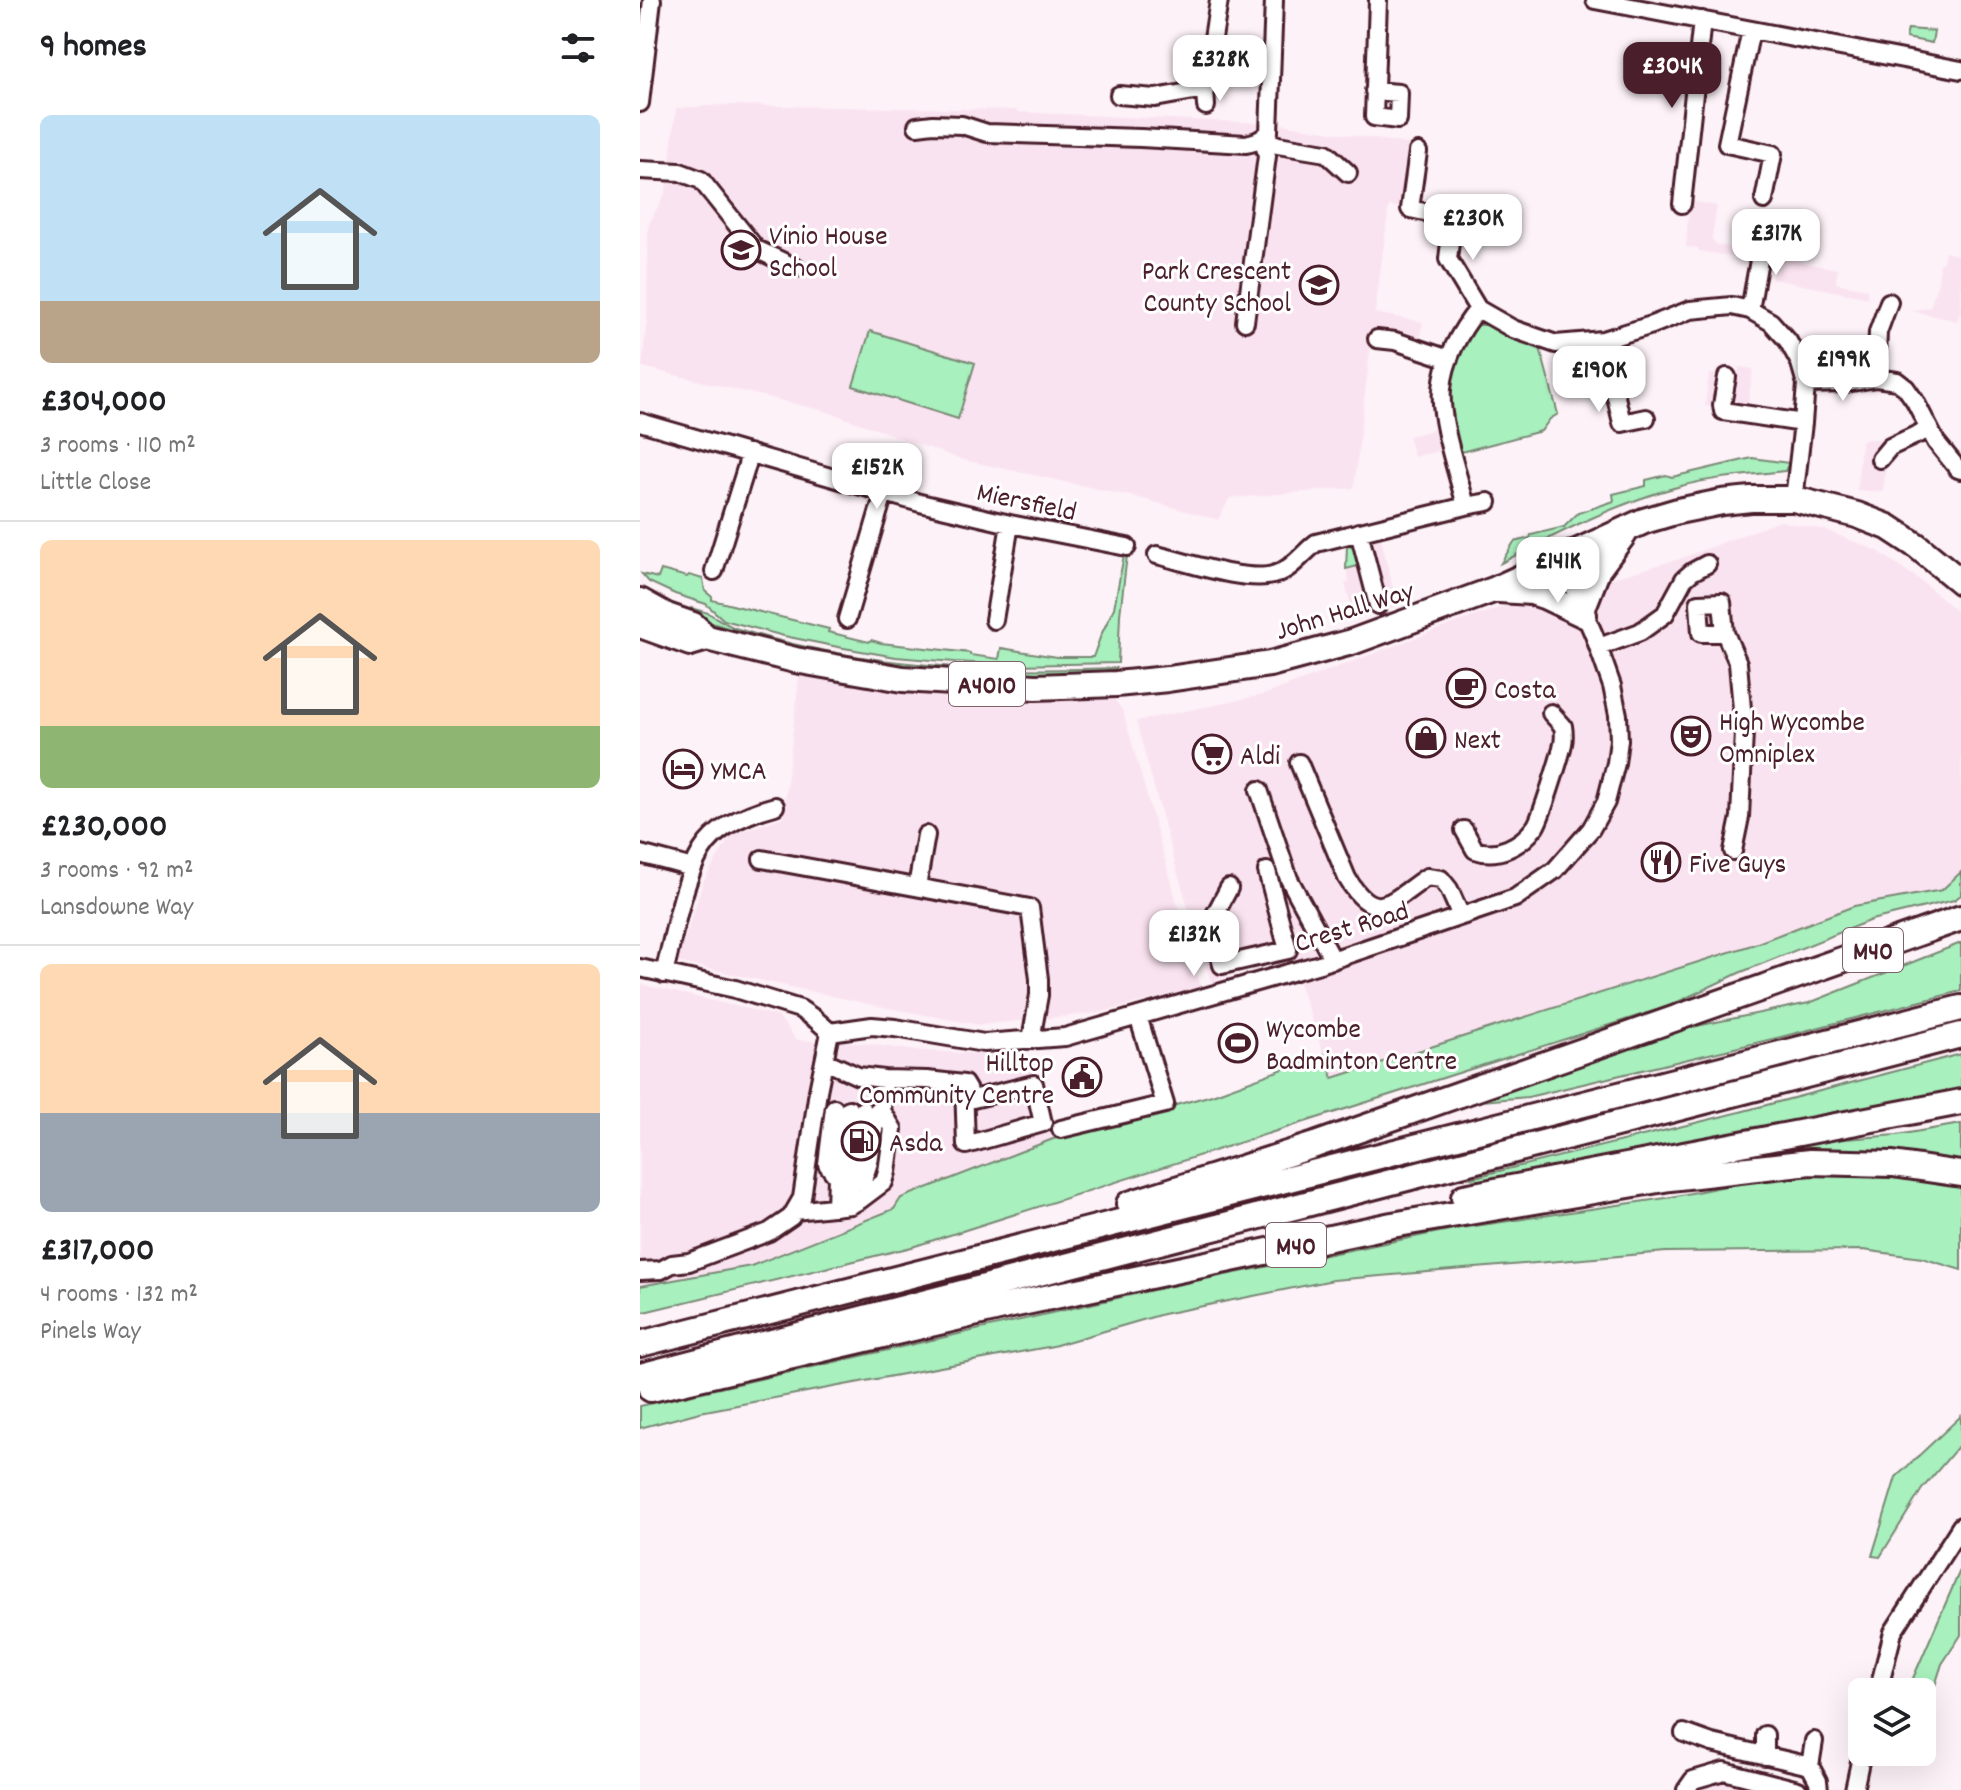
<!DOCTYPE html>
<meta charset="utf-8">
<style>
:root{--surface:#fff;--page:#f2f2f2;--text:#202124;--muted:#757577;--line:#e0e0e0;--accent:#4a1f2b}
body{margin:0;font-family:Dekko,sans-serif;background:var(--page);color:var(--text);height:100vh;display:flex;flex-direction:column;font-size:30px;white-space:nowrap}
*{box-sizing:border-box;margin:0}
p{font-size:26px;color:var(--muted)}
.icon{flex:none;width:44px;height:44px;fill:none;stroke:currentColor;stroke-width:2;stroke-linecap:round;stroke-linejoin:round}
.map{position:relative;flex:1;overflow:hidden}
.details{display:flex;flex-direction:column;background:var(--surface);width:640px}
.details>*{flex:none}
.fabs{position:absolute;left:1208px;top:1678px;display:grid;gap:16px}
.fabs a{display:grid;place-items:center;width:88px;height:88px;border-radius:12px;background:var(--surface);box-shadow:0 8px 32px #0002;font-size:40px}
.price{position:absolute;translate:-50% -68px;padding:0 18px;border-radius:16px;background:#fff;color:#222;font-size:26px;line-height:52px;filter:drop-shadow(0 2px 4px #0008)}
.price::after{content:'';position:absolute;left:50%;top:48px;width:24px;height:18px;margin-left:-12px;background:inherit;clip-path:polygon(0 0,100% 0,50% 100%)}
.price.current{background:var(--accent);color:#fff}
ul{padding:0;list-style:none}
li{display:grid;align-content:center;gap:16px;height:424px;padding:0 40px}
li+li{border-top:2px solid var(--line)}
li span{display:grid;place-items:center;height:248px;border-radius:12px;color:#555}
li>.icon{margin-inline-start:auto}
span .icon{width:144px;height:144px;fill:#fffc;stroke-width:1}
li b{font-size:34px}
h2{display:flex;justify-content:space-between;align-items:center;height:96px;padding:0 40px;font-size:34px}
main{display:flex;flex:1;min-height:0}
.map>svg:first-child{display:block}
.built{fill:#fae3f0}
.green{fill:#a8f0be;stroke:#798874;stroke-width:2}
.lines{fill:none;stroke-linecap:round;stroke-linejoin:round}
.minor-casing{stroke:#4a1f2b;stroke-width:22}
.highway-casing{stroke:#4a1f2b;stroke-width:30}
.minor{stroke:#fff;stroke-width:16}
.highway{stroke:#fff;stroke-width:24}
.labels{text-anchor:middle;stroke-width:6;stroke-linejoin:round;paint-order:stroke}
.shield{fill:#fff;stroke:#80626b;stroke-width:2}
.shield-label{font-size:26px;font-weight:bold;fill:#4a1f2b}
.poi-label{font-size:28px;fill:#4a1f2b;stroke:#fff;text-anchor:start}
.street-label{font-size:28px;fill:#4a1f2b;stroke:#fff}
</style>
<main>
<section class="details">
<h2>9 homes<svg class="icon" aria-label="filters" viewBox="0 0 24 24"><path d="M4 7h16M4 17h16"/><circle cx="9" cy="7" r="2"/><circle cx="15" cy="17" r="2"/></svg></h2>
<ul>
<li><span style="background:linear-gradient(#bfe0f5 75%,#b9a48a 0)"><svg class="icon" aria-label="home" viewBox="0 0 24 24"><path d="M3 11l9-7 9 7M6 9v11h12V9"/></svg></span><div><b>£304,000</b><p>3 rooms · 110 m²</p><p>Little Close</p></div></li>
<li><span style="background:linear-gradient(#ffd9b3 75%,#8fb573 0)"><svg class="icon" aria-label="home" viewBox="0 0 24 24"><path d="M3 11l9-7 9 7M6 9v11h12V9"/></svg></span><div><b>£230,000</b><p>3 rooms · 92 m²</p><p>Lansdowne Way</p></div></li>
<li><span style="background:linear-gradient(#ffd9b3 60%,#9aa5b1 0)"><svg class="icon" aria-label="home" viewBox="0 0 24 24"><path d="M3 11l9-7 9 7M6 9v11h12V9"/></svg></span><div><b>£317,000</b><p>4 rooms · 132 m²</p><p>Pinels Way</p></div></li>
</ul>
</section>
<div class="map">
<svg width="1321" height="1790" viewBox="0 0 1321 1790">
<rect width="100%" height="100%" fill="#fdf2f8"/>
<filter id="ink" filterUnits="userSpaceOnUse"><feTurbulence type="fractalNoise" baseFrequency=".0125" numOctaves="2"/><feDisplacementMap in="SourceGraphic" scale="16" xChannelSelector="R" yChannelSelector="G"/><feConvolveMatrix kernelMatrix="1 2 1 2 8 2 1 2 1" color-interpolation-filters="sRGB"/></filter>
<g filter="url(#ink)">
<!-- built -->
<path class="built" d="M82 105 377 110V112L621 123 617 150H638L642 124 787 147 776 211 749 206 735 313 783 322 779 342 731 343 714 488 590 498 578 520 499 498 323 460 188 412 2 367 7 315 8 226 26 191 36 108Z
M1049 200 1077 206 1072 238 1076 245 1115 251 1113 254H1100L1099 262 1094 257 1059 251 1058 248 1046 247Z
M1305 252 1321 256V309L1317 321 1272 311 1290 307 1298 282 1300 263H1302Z
M1129 256 1198 269 1196 283 1227 289 1228 298 1132 279 1133 268 1128 266Z
M1099 367 1113 369 1107 411 1065 406 1069 374 1082 375 1083 372 1098 374Z
M797 429 803 450 774 457 768 436Z
M1277 430 1285 444 1272 443 1255 450 1247 459 1243 492 1217 490 1221 442 1227 439H1259Z
M1140 521 1185 530 1238 551 1284 583 1312 607 1321 617V872L1302 890 1214 906 1115 944 692 1078 661 989 651 954 571 982 536 868 496 721 623 695 812 624 870 604 969 579 1039 559Z
M741 538 754 592 763 591 766 604 714 618 705 583 709 582 706 569 722 565 717 544Z
M159 676 359 700 472 696 483 711 561 987 459 1013 339 1025 242 1007 37 962 63 882 91 835 143 817Z
M0 984 138 1016 157 1040 223 1043 271 1050 394 1057 414 1140 261 1198 255 1209 108 1267 0 1287Z
M1078 1783H1120L1142 1790H1058Z"/>
<!-- green -->
<path class="green" d="M1268 29 1294 31 1292 43 1266 38Z
M838 325H850L860 332 900 348 918 414 910 419 901 431 821 452C817 437 810 422 808 408 804 377 818 347 838 325Z
M230 331 335 363 318 419 213 386Z
M1112 458 1149 463 1145 471C1110 475 1075 477 1041 486 979 502 918 533 861 563L874 542 890 538 891 535 924 527 938 513 974 501 973 494 1006 486V480L1026 475 1032 477Z
M717 544 722 565 706 569 707 546Z
M484 555H487L480 615 478 663 373 665 314 662 256 657 198 647 144 636 84 620 66 604 35 594 9 582 2 574 18 578 21 570 47 577 49 575 63 579 65 591 72 597V600L189 629 188 632 229 642 231 640 241 643 330 653V655L359 659 361 648 417 657H453L461 635 474 608Z
M42 608 50 610 51 608C56 610 63 611 68 613 77 618 85 624 95 628 218 667 348 673 476 668V670C453 672 431 674 408 674 285 677 158 653 41 613Z
M1321 872V895L1314 900 1231 920 1099 973 1029 1006 272 1247 0 1313V1286L111 1266 254 1209 261 1198 413 1139 572 1095 684 1054 693 1078 1115 944 1214 906 1302 890Z
M1321 943V991L1141 1037 888 1097 818 1103 1052 1027 1169 1003Z
M1321 1054V1093L852 1184 831 1178 1096 1113Z
M1321 1124V1165L1088 1164 1087 1158 1167 1142 1257 1135Z
M1159 1175 1227 1176 1310 1183 1321 1186V1270L1282 1258 1223 1250 1026 1252 693 1280 523 1314 413 1346 60 1412 0 1428V1406L526 1287 814 1229 1026 1198 1101 1183Z
M1321 1416V1443L1282 1489 1240 1557 1232 1556 1256 1477Z
M1321 1568V1635L1302 1664 1282 1726V1692H1267Z"/>
<g class="lines">
<defs>
<path id="minor" d="M955 0 1321 70
M1111 30 1087 144 1133 154 1124 200
M565 89 566 106
M734 91 759 93 758 120 734 117 738 0
M479 95 515 98 565 89 579 0
M0 103 12 0
M277 126 293 124 322 125 347 133 501 138 606 144C616 142 622 140 629 132L634 0
M623 139 638 145 686 153 708 173
M778 152 770 209 813 218
M0 170 40 172 61 180 116 249 156 268
M1042 204 1062 20
M838 309 808 259 813 218 853 224
M1110 310 1123 238
M605 322 627 156 623 139
M737 339 755 341 809 359
M963 340 982 423 1006 418
M1087 377 1082 405 1083 411 1163 423
M1236 378 1238 332 1249 302
M1166 384 1206 383 1236 378 1257 381 1266 388 1275 401 1296 442 1318 469 1321 470
M0 422 280 503 370 524 487 547
M1240 459 1250 447 1289 429
M826 506 848 502
M719 532 738 605
M517 555C546 562 609 584 636 574 652 569 663 553 676 543L826 506C818 474 799 420 802 389 804 360 820 331 838 309L873 329 916 344 963 340 1012 325 1050 310 1092 306 1110 310 1131 322 1148 341 1160 363 1166 384 1163 423 1154 499
M74 571 107 465 109 453
M207 619 244 493
M354 620 370 524
M1085 633H1061L1059 603 1082 602 1085 633 1098 663 1104 732 1100 817 1093 851
M959 647 1000 632 1025 614 1044 579 1052 572 1067 564
M659 763 707 878C736 927 753 899 787 877L801 879 809 889 821 916
M619 790 649 879 693 960
M824 830 835 850C857 858 881 846 895 827 901 819 920 757 923 744 924 739 924 732 923 726L911 713
M0 854 53 868
M122 859 390 908 399 979V995L391 1040
M277 887 286 835
M589 888 571 922 582 965 648 950 627 871
M0 968 95 989 160 1009 175 1019 190 1032 232 1026 255 1028 344 1043 425 1037 683 963 875 898 915 870 951 829 966 802 976 763 979 740 978 715 972 686 954 635 921 559
M24 974C33 938 43 880 62 850 77 826 109 813 135 806
M185 1061 218 1076 244 1079 287 1080 324 1084
M324 1084 333 1099 394 1084 403 1123 326 1145Z
M194 1108 187 1164 197 1177 196 1207
M209 1109 201 1166 212 1179 211 1205
M421 1129 525 1104 498 1016
M223 1181 229 1162 237 1111
M222 1182 215 1168 223 1110
M155 1211 211 1205 220 1200 244 1182 247 1172 253 1129 242 1111 244 1079
M0 1271 21 1270 32 1264 49 1262 129 1232 151 1217 162 1198 178 1091 190 1032
M1238 1692 1253 1632 1321 1526
M1044 1733 1072 1743 1170 1766
M1174 1741 1170 1766 1178 1781 1179 1790
M1125 1756V1735
M1046 1790 1053 1780 1084 1771 1158 1790
M1214 1790 1222 1752"/>
<path id="highway" d="M859 590 892 592 904 596 944 615
M0 601 27 616 53 625 67 638
M942 610 958 569 984 534
M0 625 50 643 67 638 155 660 263 679 396 687 476 684 528 679 630 664 712 642 856 589 1004 521 1038 511 1082 502 1111 499H1154L1217 515 1248 527 1277 546 1321 582
M824 1197 1321 1102
M489 1204 675 1145 1321 918
M0 1344 1321 1008
M0 1376 1321 1035
M11 1389 372 1305 752 1225 1030 1178 1170 1162 1253 1164 1321 1174"/>
</defs>
<!-- minor casing -->
<use href="#minor" class="minor-casing"/>
<!-- highway casing -->
<use href="#highway" class="highway-casing"/>
<!-- minor -->
<use href="#minor" class="minor"/>
<!-- highway -->
<use href="#highway" class="highway"/>
</g>
</g>
<!-- icons -->
<defs>
<symbol id="school-ring" viewBox="-11 -11 22 22"><circle r="9.5" fill="#fff" stroke="#4a1f2b" stroke-width="1.5"/><path d="M0-5L7-2L0 1L-7-2ZM-4 1L0 2.5L4 1V4Q0 6-4 4Z" fill="#4a1f2b"/></symbol>
<symbol id="cafe-ring" viewBox="-11 -11 22 22"><circle r="9.5" fill="#fff" stroke="#4a1f2b" stroke-width="1.5"/><path d="M-5.5-4.5H6V0H3Q3 3.5 0 3.5H-2.5Q-5.5 3.5-5.5 0ZM3-3.2v2h1.7v-2ZM-6 4.5H4V6H-6Z" fill="#4a1f2b"/></symbol>
<symbol id="theatre-ring" viewBox="-11 -11 22 22"><circle r="9.5" fill="#fff" stroke="#4a1f2b" stroke-width="1.5"/><path d="M-5-5.5Q0-4 5-5.5V0Q5 5 0 6Q-5 5-5 0ZM-3.3-2.5H-1v1.5H-3.3ZM1-2.5H3.3v1.5H1ZM-2.8 1Q0 5.5 2.8 1Z" fill="#4a1f2b"/></symbol>
<symbol id="shop-ring" viewBox="-11 -11 22 22"><circle r="9.5" fill="#fff" stroke="#4a1f2b" stroke-width="1.5"/><path d="M-5-2.5h2.3a2.7 3.5 0 0 1 5.4 0H5L5.5 6h-11ZM-1.5-2.5h3a1.5 2.3 0 0 0-3 0Z" fill="#4a1f2b"/></symbol>
<symbol id="supermarket-ring" viewBox="-11 -11 22 22"><circle r="9.5" fill="#fff" stroke="#4a1f2b" stroke-width="1.5"/><path d="M-6-5.5h2.5l.6 2H6L4.5 2H-2.5L-4.4-4H-6ZM-1.5 3.2a1.3 1.3 0 1 0 .1 0ZM3 3.2a1.3 1.3 0 1 0 .1 0Z" fill="#4a1f2b"/></symbol>
<symbol id="hotel-ring" viewBox="-11 -11 22 22"><circle r="9.5" fill="#fff" stroke="#4a1f2b" stroke-width="1.5"/><path d="M-6-4.5h1.5V1H6V5H4.5V3h-9V5H-6ZM-4 0a1.8 1.8 0 1 1 3.6 0ZM.5 0V-2.5h3Q6-2.5 6 0Z" fill="#4a1f2b"/></symbol>
<symbol id="restaurant-ring" viewBox="-11 -11 22 22"><circle r="9.5" fill="#fff" stroke="#4a1f2b" stroke-width="1.5"/><path d="M-5-6h1v4h1v-4h1v4h1v-4h1v5L-1.5 .5V6h-2V.5L-5-1ZM5-6V6H3V1.5H1.5Q1.5-4 5-6Z" fill="#4a1f2b"/></symbol>
<symbol id="stadium-ring" viewBox="-11 -11 22 22"><circle r="9.5" fill="#fff" stroke="#4a1f2b" stroke-width="1.5"/><path d="M0-5a6.5 5 0 1 0 0 10a6.5 5 0 1 0 0-10ZM-3.5-1.8h7v3.6h-7Z" fill="#4a1f2b"/></symbol>
<symbol id="civic-ring" viewBox="-11 -11 22 22"><circle r="9.5" fill="#fff" stroke="#4a1f2b" stroke-width="1.5"/><path d="M-.6-6.5H3V-4.5H.6V-3L4-1V1h2V6H-6V1h2V-1L-.6-3ZM-1.2 2.5V6h2.4V2.5Z" fill="#4a1f2b"/></symbol>
<symbol id="fuel-ring" viewBox="-11 -11 22 22"><circle r="9.5" fill="#fff" stroke="#4a1f2b" stroke-width="1.5"/><path d="M-5.5-6h7V0h2V4h1.3V-2.5L3-4.5l.8-.8L6-3V5H2.5V1h-1V6h-7ZM-4.2-4.7v3.2H.2V-4.7Z" fill="#4a1f2b"/></symbol>
</defs>
<g fill-rule="evenodd">
<use href="#school-ring" x="79" y="228" width="44" height="44"/>
<use href="#school-ring" x="657" y="263" width="44" height="44"/>
<use href="#cafe-ring" x="804" y="666" width="44" height="44"/>
<use href="#theatre-ring" x="1029" y="714" width="44" height="44"/>
<use href="#shop-ring" x="764" y="716" width="44" height="44"/>
<use href="#supermarket-ring" x="550" y="732" width="44" height="44"/>
<use href="#hotel-ring" x="21" y="747" width="44" height="44"/>
<use href="#restaurant-ring" x="999" y="840" width="44" height="44"/>
<use href="#stadium-ring" x="576" y="1021" width="44" height="44"/>
<use href="#civic-ring" x="420" y="1055" width="44" height="44"/>
<use href="#fuel-ring" x="199" y="1119" width="44" height="44"/>
</g>
<g class="labels">
<!-- shield labels -->
<g class="shield">
<rect x="309" y="662" width="76" height="44" rx="6"/>
<rect x="1203" y="928" width="60" height="44" rx="6"/>
<rect x="626" y="1223" width="60" height="44" rx="6"/>
</g>
<g class="shield-label">
<text x="347" y="693">A4010</text>
<text x="1233" y="959">M40</text>
<text x="656" y="1254">M40</text>
</g>
<!-- poi labels -->
<g class="poi-label">
<text x="129" y="244">Vinio House<tspan x="129" dy="32">School</tspan></text>
<text x="651" y="279" text-anchor="end">Park Crescent<tspan x="651" dy="32">County School</tspan></text>
<text x="854" y="698">Costa</text>
<text x="1079" y="730">High Wycombe<tspan x="1079" dy="32">Omniplex</tspan></text>
<text x="814" y="748">Next</text>
<text x="600" y="764">Aldi</text>
<text x="71" y="779">YMCA</text>
<text x="1049" y="872">Five Guys</text>
<text x="626" y="1037">Wycombe<tspan x="626" dy="32">Badminton Centre</tspan></text>
<text x="414" y="1071" text-anchor="end">Hilltop<tspan x="414" dy="32">Community Centre</tspan></text>
<text x="249" y="1151">Asda</text>
</g>
<!-- street labels -->
<g class="street-label">
<text transform="translate(387 500) rotate(12)" y="10">Miersfield</text>
<text transform="translate(704 609) rotate(-17)" y="10">John Hall Way</text>
<text transform="translate(711 925) rotate(-17)" y="10">Crest Road</text>
</g>
</g>
</svg>
<div class="fabs">
<a><svg class="icon" aria-label="layers" viewBox="0 0 24 24"><path d="M12 4l9 5-9 5-9-5zM3 14l9 5 9-5"/></svg></a>
</div>
<b class="price" style="left:580px;top:103px">£328K</b>
<b class="price current" style="left:1032px;top:110px">£304K</b>
<b class="price" style="left:833px;top:262px">£230K</b>
<b class="price" style="left:1136px;top:277px">£317K</b>
<b class="price" style="left:1203px;top:403px">£199K</b>
<b class="price" style="left:959px;top:414px">£190K</b>
<b class="price" style="left:237px;top:511px">£152K</b>
<b class="price" style="left:918px;top:605px">£141K</b>
<b class="price" style="left:554px;top:978px">£132K</b>
</div>
</main>
